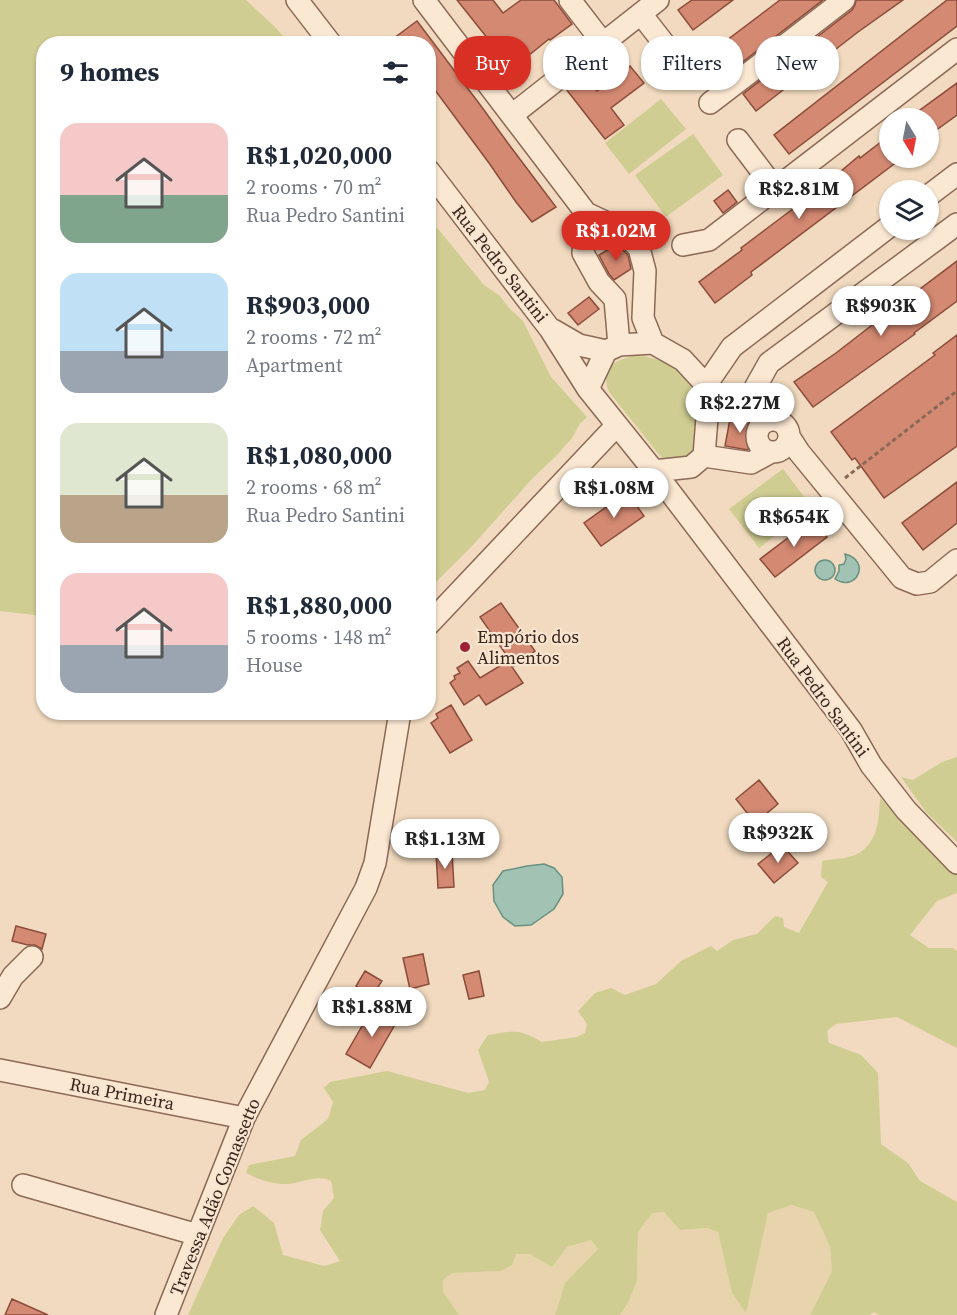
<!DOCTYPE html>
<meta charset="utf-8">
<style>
:root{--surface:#fff;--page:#f6f6f7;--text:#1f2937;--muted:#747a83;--accent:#d93025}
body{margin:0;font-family:"Source Serif 4",serif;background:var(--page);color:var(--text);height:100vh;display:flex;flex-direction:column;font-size:22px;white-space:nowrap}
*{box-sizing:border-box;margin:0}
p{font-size:20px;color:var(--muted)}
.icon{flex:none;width:33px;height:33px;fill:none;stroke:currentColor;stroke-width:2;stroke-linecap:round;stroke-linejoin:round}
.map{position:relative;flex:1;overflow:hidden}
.side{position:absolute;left:36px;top:36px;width:400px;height:684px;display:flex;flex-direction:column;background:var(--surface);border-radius:24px;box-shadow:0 2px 4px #0004}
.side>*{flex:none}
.banner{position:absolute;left:454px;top:36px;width:412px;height:54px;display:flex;gap:12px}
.needle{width:39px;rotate:170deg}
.buttons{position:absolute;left:879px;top:108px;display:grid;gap:12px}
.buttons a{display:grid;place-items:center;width:60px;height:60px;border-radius:50%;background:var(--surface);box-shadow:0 2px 4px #0004;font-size:30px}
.price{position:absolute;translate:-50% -51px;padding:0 14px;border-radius:21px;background:#fff;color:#222;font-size:20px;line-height:39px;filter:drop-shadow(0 2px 3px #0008)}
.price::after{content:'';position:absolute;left:50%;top:36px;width:18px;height:14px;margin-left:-9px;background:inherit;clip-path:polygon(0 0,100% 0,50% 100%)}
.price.active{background:var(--accent);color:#fff}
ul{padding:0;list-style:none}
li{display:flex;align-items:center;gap:18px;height:150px;padding:0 24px}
li span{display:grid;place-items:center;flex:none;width:168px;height:120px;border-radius:18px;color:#555}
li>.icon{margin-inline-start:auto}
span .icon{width:72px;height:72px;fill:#fffc;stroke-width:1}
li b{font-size:26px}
h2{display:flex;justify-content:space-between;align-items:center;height:72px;padding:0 24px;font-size:26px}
.pill{padding:0 21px;border-radius:24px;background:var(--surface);box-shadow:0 2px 4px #0004;font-size:21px;line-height:54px}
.pill.active{background:var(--accent);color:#fff}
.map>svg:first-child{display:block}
.farmland{fill:#e8d4ac}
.green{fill:#d0cd92}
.water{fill:#a2c3b4;stroke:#699180;stroke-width:1.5}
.building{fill:#d38972;stroke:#8c4c3a;stroke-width:1.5}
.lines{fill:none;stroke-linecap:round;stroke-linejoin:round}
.minor-casing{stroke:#8b6956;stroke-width:24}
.path{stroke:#8b6956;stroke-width:3;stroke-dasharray:4.5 3;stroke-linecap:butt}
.minor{stroke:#fbe8d3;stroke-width:21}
.poi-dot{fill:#9f2137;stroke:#f8e5cf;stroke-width:2}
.labels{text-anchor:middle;stroke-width:4.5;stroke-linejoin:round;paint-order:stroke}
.street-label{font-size:18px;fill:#3a251c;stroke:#f8e5cf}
.poi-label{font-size:18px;fill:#3a251c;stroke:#f8e5cf;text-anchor:start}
</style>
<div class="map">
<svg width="957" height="1315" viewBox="0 0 957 1315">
<rect width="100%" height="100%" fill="#f1dabf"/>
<!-- farmland -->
<path class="farmland" d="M791 1205 814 1212 830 1247 832 1271 810 1315H621L628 1303 637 1281 638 1232 652 1213 664 1212 680 1230 707 1228 718 1232 732 1293 746 1312 768 1212Z
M591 1240 599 1249 565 1283 555 1315H459L443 1292V1280L452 1272 501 1271 516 1254H530L552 1267 567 1247Z"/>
<!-- green -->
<path class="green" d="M0 0H246L277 29 289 43 44 44 43 616 0 611Z
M661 99 686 129 629 174 605 143Z
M693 134 723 175 666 217 635 175Z
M429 221 439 230 484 285 500 296 509 308 523 321 551 377 587 417 579 425 572 438 558 454 531 480 473 545 429 589Z
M636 355C657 357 675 365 689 380 692 383 694 384 696 387 702 398 700 441 694 451 692 454 686 460 683 461 678 463 670 462 665 462L609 392C599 366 615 361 636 355Z
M783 469 812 507 759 548 729 509Z
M957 757V842L926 812 901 777 913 780 942 762Z
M880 798 957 874V893L937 901 910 935 929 948H953L957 951V1048L897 1017 836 1024 827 1031 829 1043 861 1055 878 1073 881 1144 908 1163 920 1181 957 1202V1315H879L874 1312 870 1315H810L832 1271 830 1247 814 1212 791 1205 768 1213 746 1313 732 1293 718 1232 707 1228 680 1230 664 1212 652 1213 638 1232 637 1281 628 1303 620 1315H555L565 1283 598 1249 591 1240 567 1247 552 1267 530 1254H516L512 1265 501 1271 452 1273 443 1280V1292L459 1315H188L223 1238 239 1215 253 1206 274 1223 283 1255 324 1266 340 1261 320 1230 323 1211 334 1198 331 1181C317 1174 303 1183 288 1184 272 1184 259 1180 246 1173L249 1165 295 1156 301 1140 328 1119 333 1102 324 1088 330 1082 387 1071 468 1093 485 1090 489 1082 478 1050 488 1035C513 1031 519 1028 542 1042L577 1037 585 1033 587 1024 578 1011 595 993 611 988 625 995 656 984 681 961 711 946 717 951 733 940 757 934 775 916 783 918 784 927 799 933 828 882 821 877 822 861C833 859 845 859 855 855 878 845 879 819 880 798Z"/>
<!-- water -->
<path class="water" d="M845 554C872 561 856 593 835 579L839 571V565L844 564 846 559Z
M815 570a10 10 0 1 1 20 0a10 10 0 1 1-20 0Z
M544 864 554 868 562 877 563 894 554 909 531 925 515 926 503 917 494 901 493 885 503 871 527 866Z"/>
<!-- building -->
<path class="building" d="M457 0H493L503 13 521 0H554L572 24 550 40 549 39 512 69Z
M692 0H733L693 30 678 10Z
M780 0H823L727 74 726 72 725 73 710 53Z
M856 0H903L858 32 756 111 743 94 852 10 855 5Z
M947 0H957V26L789 154 774 135Z
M417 21 481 106 510 146 556 207 532 222 516 202 489 163 429 82V44H386Z
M630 66 644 83 611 108 624 125 605 139 566 89 584 74 597 91Z
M957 83V115L928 136V118H909Z
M890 135V158H902L751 272 752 275 715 303 699 282 742 250 741 248 822 187 859 156 860 158Z
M728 190 737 202 723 213 714 201Z
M617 244 628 255 631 269 614 280 609 274 599 255Z
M957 261V301L914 333 915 334 813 407 794 382 836 353 876 322 875 321 895 306 896 307Z
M589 297 599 309 578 325 568 313Z
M957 335V446L884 498 855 458 852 460 831 432 935 355 933 353Z
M730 419 755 420 748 450 725 446Z
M957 482V523L923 550 902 523Z
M627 492 644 516 601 546 584 523Z
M813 519 827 537 775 577 760 559Z
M501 603 535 651 514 666 480 617Z
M468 661 480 678 508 661 523 683 486 705 479 695 464 705 450 683 455 679 454 676 460 673 457 668Z
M451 705 472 740 450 753 431 723 438 718 436 714Z
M759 780 778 804 755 823 736 799Z
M782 845 798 863 774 883 758 864Z
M436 852H452L454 887 438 888Z
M16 926 46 934 42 949 35 945H28L12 941Z
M423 954 429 984 410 989 403 958Z
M365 971 382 981 372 996 356 986Z
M479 971 484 996 469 999 463 975Z
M373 1007 397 1021 370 1068 346 1054Z
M12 1299 48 1315H5Z"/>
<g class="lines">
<defs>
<path id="minor" d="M297 0 331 44
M424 0 586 213 620 229 639 248 645 271 643 318 653 343
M570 0 603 43
M641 14 669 50
M710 103 844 0
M512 115 658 0
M738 140 775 189
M429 171 550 329 588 389 654 471 851 730 871 765 906 810 957 863
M928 196 957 174
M586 213 583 253 599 282 615 299 619 345
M683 245 709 240 957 49
M553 330 579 345 606 351
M706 385 732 347 890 226
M588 389 606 351 619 345 653 343 683 360 706 385 708 405 704 456 691 467 654 471
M708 405 739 407H763
M769 419 755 388 769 363 957 224
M757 436a16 16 0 1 1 32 0a16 16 0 1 1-32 0Z
M790 438 799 452 902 578 917 584 930 582 957 560
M704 456 751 463 771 452
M429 624 616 426
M0 998 13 976 32 957
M0 1070 244 1118
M23 1185 198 1235
M166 1315 244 1118 366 888 375 863 400 712"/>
</defs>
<!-- minor casing -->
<use href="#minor" class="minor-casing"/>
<!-- path -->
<path class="path" d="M845 478 957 391"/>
<!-- minor -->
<use href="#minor" class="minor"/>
</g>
<!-- markers -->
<circle class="poi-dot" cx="465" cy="647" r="6"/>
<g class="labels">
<!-- street labels -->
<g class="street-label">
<text transform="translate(500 264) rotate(52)" y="6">Rua Pedro Santini</text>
<text transform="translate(823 697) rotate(54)" y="6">Rua Pedro Santini</text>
<text transform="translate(122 1094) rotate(11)" y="6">Rua Primeira</text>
<text transform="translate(215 1197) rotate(-68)" y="6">Travessa Adão Comassetto</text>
</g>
<!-- poi labels -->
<g class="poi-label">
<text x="477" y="643">Empório dos<tspan x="477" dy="21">Alimentos</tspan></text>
</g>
</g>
</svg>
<div class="buttons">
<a><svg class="needle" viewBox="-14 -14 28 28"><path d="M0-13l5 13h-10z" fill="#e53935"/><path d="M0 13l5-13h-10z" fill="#747a83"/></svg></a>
<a><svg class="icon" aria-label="layers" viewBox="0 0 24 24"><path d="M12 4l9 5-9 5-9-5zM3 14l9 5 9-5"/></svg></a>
</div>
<b class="price" style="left:799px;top:220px">R$2.81M</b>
<b class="price active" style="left:616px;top:262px">R$1.02M</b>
<b class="price" style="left:881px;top:337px">R$903K</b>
<b class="price" style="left:740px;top:434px">R$2.27M</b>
<b class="price" style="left:614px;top:519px">R$1.08M</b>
<b class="price" style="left:794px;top:548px">R$654K</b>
<b class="price" style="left:778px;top:864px">R$932K</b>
<b class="price" style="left:445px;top:870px">R$1.13M</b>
<b class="price" style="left:372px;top:1038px">R$1.88M</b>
<div class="banner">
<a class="pill active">Buy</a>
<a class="pill">Rent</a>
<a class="pill">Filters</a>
<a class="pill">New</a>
</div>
<section class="side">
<h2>9 homes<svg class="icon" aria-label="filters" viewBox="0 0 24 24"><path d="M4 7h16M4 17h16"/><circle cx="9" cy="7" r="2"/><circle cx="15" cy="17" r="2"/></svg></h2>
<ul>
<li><span style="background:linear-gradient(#f6c9c9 60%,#7fa58c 0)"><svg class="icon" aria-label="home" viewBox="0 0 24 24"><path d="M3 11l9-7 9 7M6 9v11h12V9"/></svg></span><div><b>R$1,020,000</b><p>2 rooms · 70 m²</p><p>Rua Pedro Santini</p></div></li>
<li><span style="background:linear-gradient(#bfe0f5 65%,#9aa5b1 0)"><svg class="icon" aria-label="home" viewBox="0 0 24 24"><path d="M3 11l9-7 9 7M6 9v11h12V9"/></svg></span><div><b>R$903,000</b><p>2 rooms · 72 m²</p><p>Apartment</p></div></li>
<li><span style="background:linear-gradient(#dfe7d0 60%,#b9a48a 0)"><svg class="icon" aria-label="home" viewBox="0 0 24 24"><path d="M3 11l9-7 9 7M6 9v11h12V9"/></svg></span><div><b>R$1,080,000</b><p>2 rooms · 68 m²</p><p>Rua Pedro Santini</p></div></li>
<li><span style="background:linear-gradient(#f6c9c9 60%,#9aa5b1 0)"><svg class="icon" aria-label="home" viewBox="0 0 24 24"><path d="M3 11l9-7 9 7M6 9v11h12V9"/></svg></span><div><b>R$1,880,000</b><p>5 rooms · 148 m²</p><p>House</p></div></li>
</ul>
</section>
</div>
